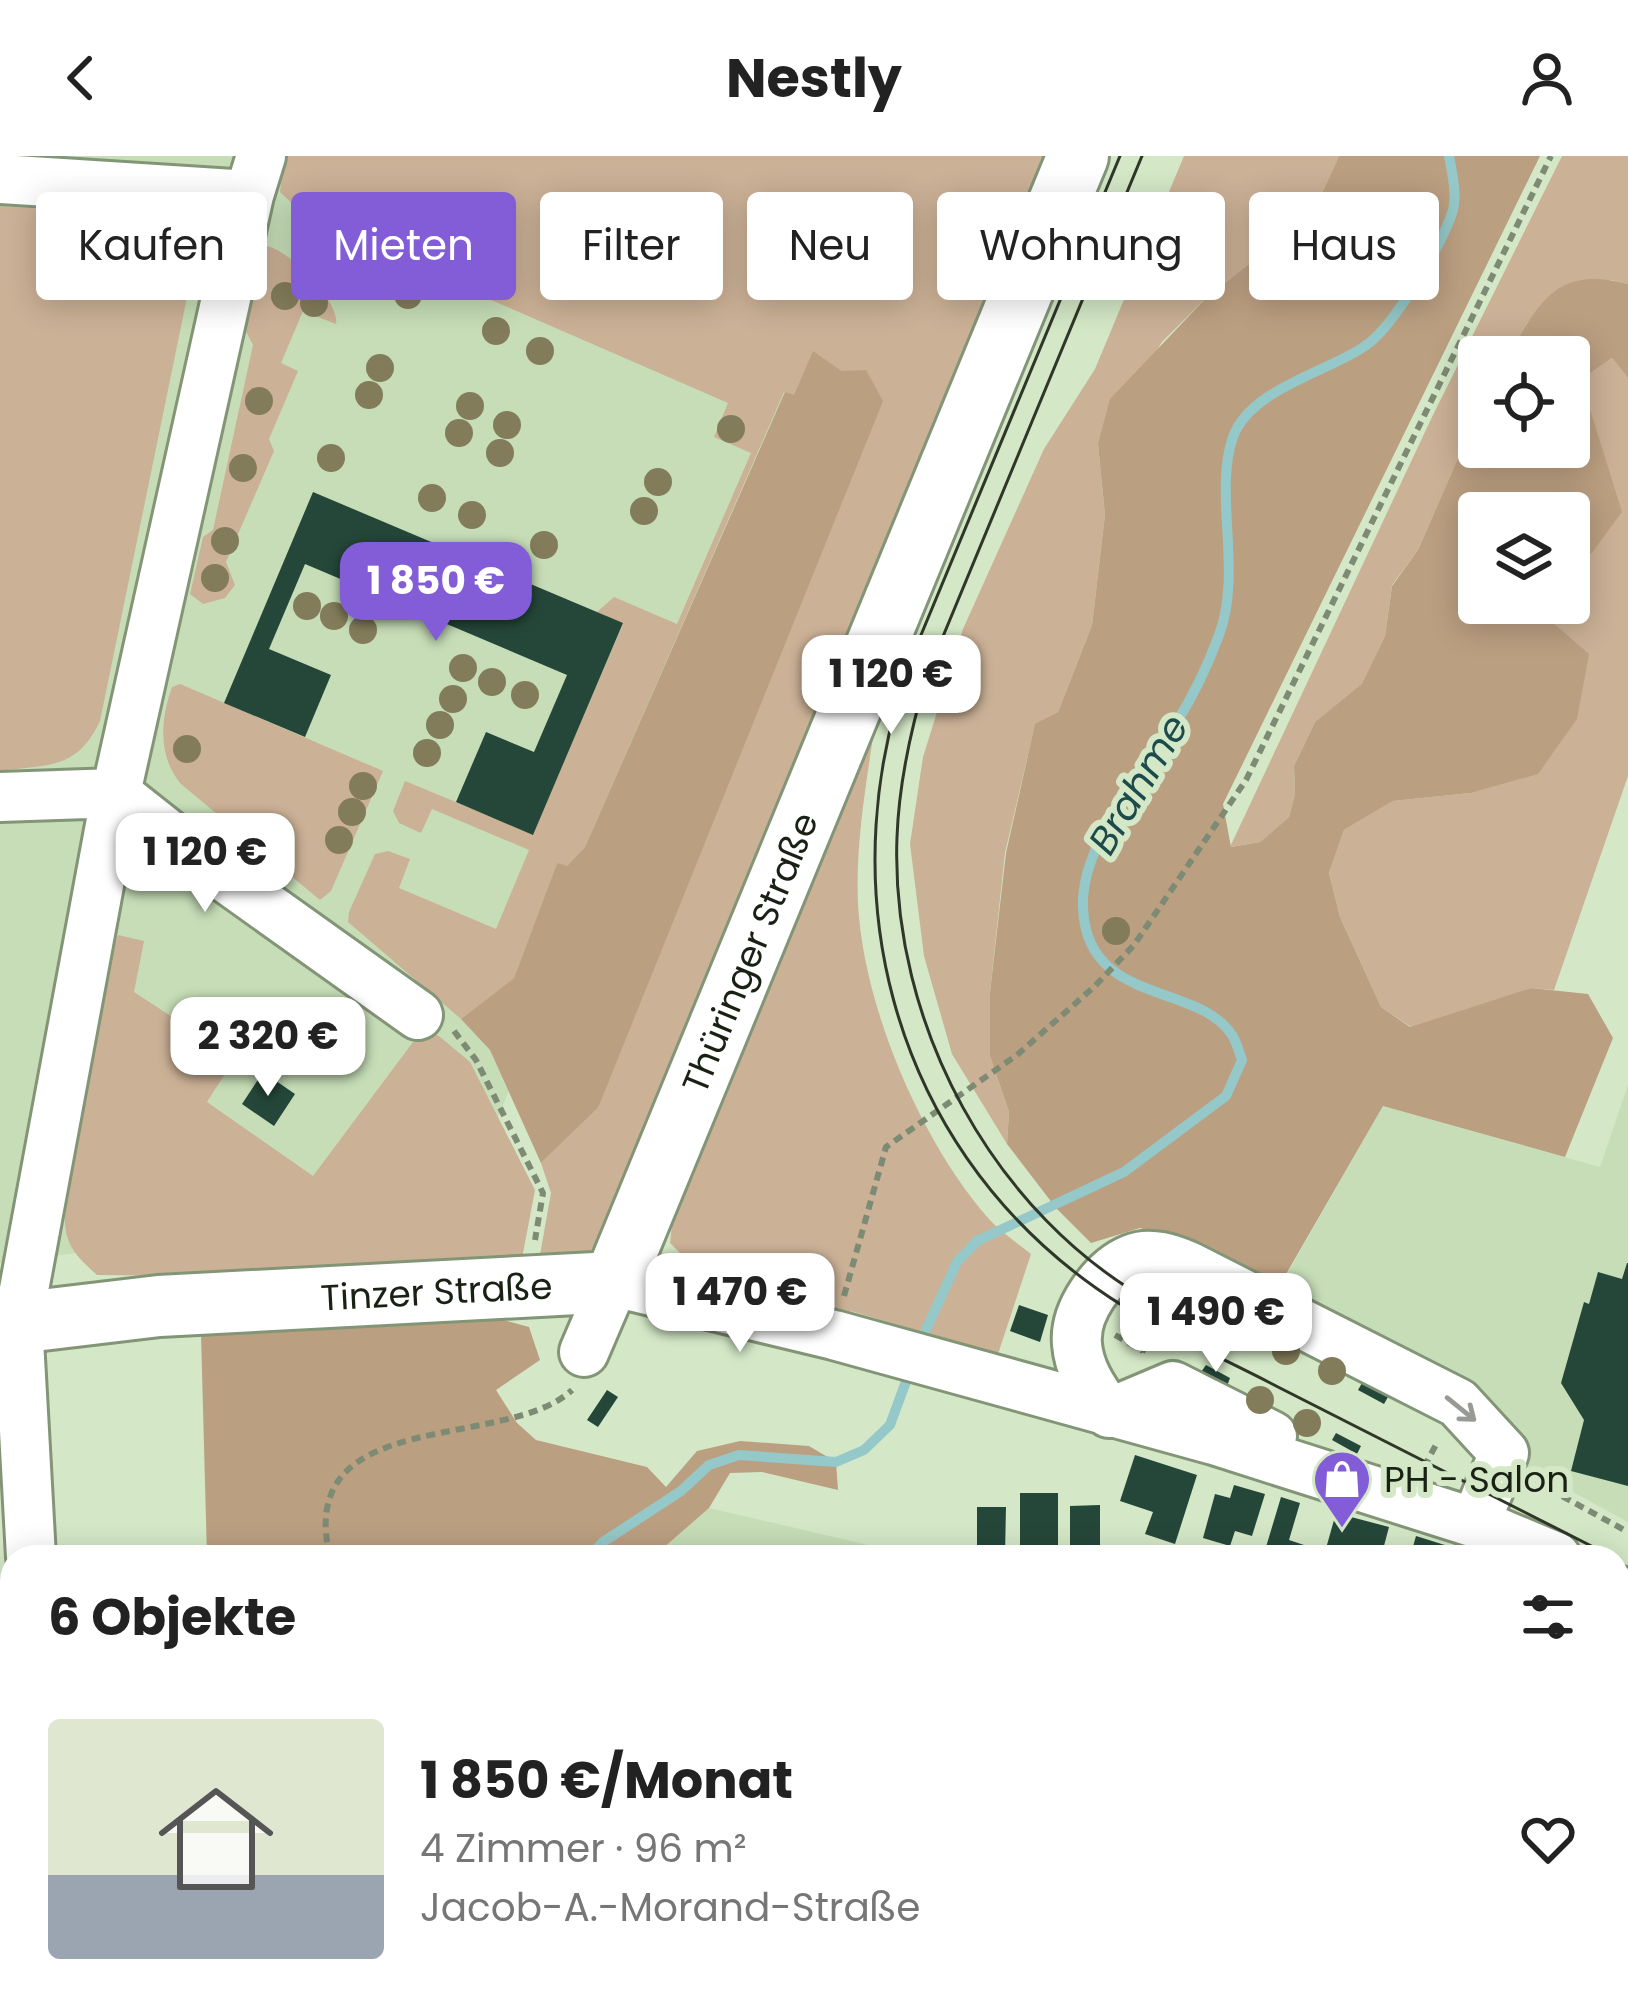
<!DOCTYPE html>
<html lang="de">
<meta charset="utf-8">
<style>
:root{--surface:#fff;--page:#f2f2f2;--text:#222;--muted:#767676;--line:#e0e0e0;--accent:#825dd7}
body{margin:0;font-family:Poppins,sans-serif;background:var(--page);color:var(--text);height:100vh;display:flex;flex-direction:column;font-size:45px;white-space:nowrap}
*{box-sizing:border-box;margin:0}
p{font-size:39px;color:var(--muted)}
.icon{flex:none;width:66px;height:66px;fill:none;stroke:currentColor;stroke-width:2;stroke-linecap:round;stroke-linejoin:round}
.map{position:relative;flex:1;overflow:hidden}
.panel{position:absolute;left:0px;top:1389px;width:1629px;height:468px;display:flex;flex-direction:column;background:var(--surface);border-radius:36px 36px 0 0;box-shadow:0 6px 30px #0003}
.panel>*{flex:none}
.hud{position:absolute;left:36px;top:36px;width:1557px;height:108px;display:flex;gap:24px}
.tools{position:absolute;left:1458px;top:180px;display:grid;gap:24px}
.tools a{display:grid;place-items:center;width:132px;height:132px;border-radius:12px;background:var(--surface);box-shadow:0 6px 30px #0003;font-size:60px}
.price{position:absolute;translate:-50% -102px;padding:0 27px;border-radius:24px;background:#fff;color:#222;font-size:39px;line-height:78px;filter:drop-shadow(0 3px 6px #0008)}
.price::after{content:'';position:absolute;left:50%;top:72px;width:36px;height:27px;margin-left:-18px;background:inherit;clip-path:polygon(0 0,100% 0,50% 100%)}
.price.selected{background:var(--accent);color:#fff}
ul{padding:0;list-style:none}
li{display:flex;align-items:center;gap:36px;height:300px;padding:0 48px}
li+li{border-top:3px solid var(--line)}
li span{display:grid;place-items:center;flex:none;width:336px;height:240px;border-radius:12px;color:#555}
li>.icon{margin-inline-start:auto}
span .icon{width:144px;height:144px;fill:#fffc;stroke-width:1}
li b{font-size:51px}
h2{display:flex;justify-content:space-between;align-items:center;height:144px;padding:0 48px;font-size:51px}
.pill{padding:0 42px;border-radius:12px;background:var(--surface);box-shadow:0 6px 30px #0003;font-size:42px;line-height:108px}
.pill.selected{background:var(--accent);color:#fff}
header{display:flex;justify-content:space-between;align-items:center;height:156px;padding:0 48px;background:var(--surface);font-size:54px;font-weight:700}
.map>svg:first-child{display:block}
.built{fill:#c6ddb7}
.green{fill:#cbb196}
.forest{fill:#bb9f81}
.lines{fill:none;stroke-linecap:round;stroke-linejoin:round}
.stream{stroke:#95c8c8;stroke-width:10}
.building{fill:#254739}
.minor-casing{stroke:#839577;stroke-width:54}
.major-casing{stroke:#839577;stroke-width:66}
.path{stroke:#7d8b74;stroke-width:6;stroke-dasharray:9 6;stroke-linecap:butt}
.minor{stroke:#fff;stroke-width:48}
.major{stroke:#fff;stroke-width:60}
.tram{stroke:#2f3729;stroke-width:3}
.tree{fill:#837c5a}
.oneway{stroke:#989b95}
.labels{text-anchor:middle;stroke-width:12;stroke-linejoin:round;paint-order:stroke}
.street-label{font-size:36px;fill:#192014;stroke:#d4e8c7}
.poi-label{font-size:36px;fill:#192014;stroke:#d4e8c7;text-anchor:start}
.water-label{font-size:39px;font-style:italic;fill:#1d4b4c;stroke:#d4e8c7}
</style>
<header><svg class="icon" aria-label="back" viewBox="0 0 24 24"><path d="M15 5l-7 7 7 7"/></svg>Nestly<svg class="icon" aria-label="person" viewBox="0 0 24 24"><circle cx="12" cy="8" r="4"/><path d="M4 21q1-7 8-7t8 7"/></svg></header>
<div class="map">
<svg width="1628" height="1857" viewBox="0 0 1628 1857">
<rect width="100%" height="100%" fill="#d4e8c7"/>
<!-- built -->
<path class="built" d="M0 0H894L463 1046 0 1107Z
M1628 929V1366L1529 1312 1498 1257 1279 1132 1383 950 1600 1011Z
M709 1352 890 1394 888 1401H653Z
M442 1845H1158L1155 1857H439Z
M1272 1845H1404L1402 1857H1331Z"/>
<!-- green -->
<path class="green" d="M284 0H1058L602 1087 582 1101 538 1110 551 1037 541 1007 598 952 842 215 813 196 794 240 784 236 585 691 566 711 557 707 514 822 461 863 348 766 349 756 375 698 388 695 410 703 399 732 496 773 529 694 432 653 421 677 399 667 393 655 405 625 533 678 623 468 597 456 614 441 677 468 751 297 714 281 728 247 374 93 360 110 280 36Z
M1184 0H1339L1301 83 1258 101 1208 140 1162 186 1098 288 1105 359 1092 469 1058 556 1035 569 1005 697 990 836V900L1009 956 1007 988 952 898 924 800 910 688 923 601 963 473 1044 293 1095 213Z
M1562 0H1628V128L1611 124 1528 166 1507 201H1479V254L1418 394 1392 429 1385 480 1362 529 1315 566 1294 610 1295 638 1289 661 1260 686 1230 691 1432 261Z
M0 50 144 60 181 83 192 117 100 565C77 614 49 608 0 615Z
M266 90C288 93 340 145 336 168L303 155 281 207 298 215 269 283 274 295 226 406 235 429 225 442 203 448 190 438 203 381 213 374 253 189 244 172 259 96Z
M1612 202 1628 222V620L1554 834 1531 832 1411 871 1381 851 1340 761 1329 717 1344 674 1393 645 1470 637 1530 447H1569V402L1591 397 1621 356 1581 224Z
M180 528 383 615 331 735 320 744 181 628C158 601 160 565 172 531Z
M878 547C869 613 855 681 858 747 863 850 921 986 989 1063 1001 1076 1017 1087 1031 1098L998 1198 854 1156 736 1133 706 1123 670 1087 675 1041Z
M118 779 144 785 134 836 235 902 207 946 313 1020 422 874 439 880 470 906 535 1034 520 1113 320 1121 97 1119C85 1108 73 1098 68 1083 51 1036 101 832 118 779Z
M814 1845H984L1039 1857H811Z"/>
<!-- forest -->
<path class="forest" d="M1339 0H1540L1223 648 1231 691 1260 686 1289 661 1295 638 1294 610 1315 566 1362 528 1385 480 1392 430 1418 394 1479 254V291H1569V201H1507C1540 146 1556 109 1628 128V222L1612 202 1581 224 1622 356 1591 398 1569 402V357H1479V447H1530L1589 498 1577 563 1538 618 1470 637 1393 645 1344 674 1329 717 1340 761 1381 851 1410 871 1531 832 1588 838 1613 882 1565 1001 1383 950 1278 1132 1206 1093 1140 1072 1091 1087 1056 1052 1007 988 1009 956 990 900V836L1006 697 1035 568 1058 556 1092 469 1105 359 1098 288 1110 243 1208 140 1258 101 1301 83Z
M813 195 842 215 866 214 883 245 598 952 541 1007 490 894 461 863 514 822 557 707 567 710 585 691 785 236 794 239Z
M460 1152 529 1171 540 1204 496 1234 517 1267 536 1284 647 1311 666 1331 697 1295 740 1285 809 1290 836 1306 838 1334 762 1316 730 1317 709 1352 653 1401H207L201 1178Z
M12 1649V1845H161L157 1857H0V1663Z"/>
<g class="lines">
<!-- stream -->
<path class="stream" d="M919 1189 957 1106 977 1085 1124 1016 1226 940 1242 904C1239 897 1237 886 1232 879 1198 826 1087 850 1083 752 1080 688 1142 622 1175 569 1192 542 1208 509 1219 479 1243 415 1213 338 1233 281 1250 233 1328 216 1365 190 1393 172 1443 87 1453 54 1457 39 1452 16 1449 0
M589 1401 603 1386 681 1335 709 1309 739 1299 836 1306 864 1294 890 1269 911 1212
M104 1857 109 1845"/>
</g>
<!-- building -->
<path class="building" d="M313 336 623 467 533 679 456 646 486 576 534 596 567 519 305 408 269 493 331 519 305 581 224 547Z
M263 916 295 938 274 970 242 948Z
M1627 1107H1628V1330L1571 1315 1584 1264 1561 1227 1584 1146 1589 1148 1598 1116 1622 1123Z
M1019 1149 1048 1159 1040 1186 1010 1175Z
M1232 1160 1256 1173 1253 1181 1227 1167Z
M1206 1209 1230 1222 1227 1230 1201 1216Z
M1362 1227 1388 1241 1384 1248 1358 1234Z
M607 1234 618 1241 598 1271 587 1264Z
M1336 1277 1361 1290 1357 1298 1332 1284Z
M1135 1299 1197 1319 1175 1388 1145 1378 1153 1356 1120 1345Z
M1234 1329 1265 1338 1252 1380 1235 1375 1230 1390 1203 1382 1215 1338 1230 1342Z
M1020 1337H1058V1394H1020Z
M1281 1341 1300 1347 1289 1384 1325 1396 1336 1357 1389 1371 1381 1401H1263Z
M1100 1349V1401H1070V1350Z
M977 1351H1006L1005 1399H977Z
M1416 1380 1448 1390 1445 1401H1410Z
M494 1845H724L721 1857H491Z"/>
<g class="lines">
<defs>
<path id="minor" d="M0 23 249 39
M0 641 116 637 198 702 418 859
M584 1196 614 1126 834 1179 1214 1284 1475 1367 1556 1401
M1109 1257C1094 1235 1079 1215 1077 1188 1074 1155 1103 1115 1132 1103 1150 1095 1172 1103 1188 1110L1458 1247 1504 1297 1475 1367
M1109 1257 1173 1230 1272 1280
M31 1401 18 1166 116 637 249 39 261 0
M1617 1434 1628 1440
M0 1486 12 1485
M1617 1813 1628 1810
M1434 1851 1465 1845"/>
<g id="major">
<path id="s1" d="M0 1169 159 1150 614 1126 1078 0"/>
</g>
</defs>
<!-- minor casing -->
<use href="#minor" class="minor-casing"/>
<!-- major casing -->
<use href="#major" class="major-casing"/>
<!-- path -->
<path class="path" d="M454 875 476 904 543 1037 535 1084
M844 1140 886 991 1017 899 1095 830 1134 789 1246 624 1551 0
M1115 1179 1143 1195
M1142 1196 1170 1144
M1424 1311 1438 1285
M1536 1326 1628 1376
M330 1401C293 1248 505 1296 572 1234
M181 1857 186 1845
M495 1857 498 1845
M748 1857 751 1845
M1084 1857 1087 1845
M1132 1857 1135 1845"/>
<!-- minor -->
<use href="#minor" class="minor"/>
<!-- major -->
<use href="#major" class="major"/>
<!-- tram -->
<path class="tram" d="M1120 0 916 491C824 724 888 985 1096 1132 1152 1172 1219 1200 1280 1232 1391 1288 1502 1344 1613 1401
M1142 0 927 519C911 572 899 626 897 681 890 867 993 1060 1157 1149"/>
</g>
<!-- trees -->
<g class="tree">
<circle cx="408" cy="139" r="14"/>
<circle cx="285" cy="140" r="14"/>
<circle cx="314" cy="147" r="14"/>
<circle cx="496" cy="175" r="14"/>
<circle cx="540" cy="195" r="14"/>
<circle cx="380" cy="212" r="14"/>
<circle cx="369" cy="239" r="14"/>
<circle cx="259" cy="245" r="14"/>
<circle cx="470" cy="250" r="14"/>
<circle cx="507" cy="269" r="14"/>
<circle cx="731" cy="273" r="14"/>
<circle cx="459" cy="277" r="14"/>
<circle cx="500" cy="297" r="14"/>
<circle cx="331" cy="302" r="14"/>
<circle cx="243" cy="312" r="14"/>
<circle cx="658" cy="326" r="14"/>
<circle cx="432" cy="342" r="14"/>
<circle cx="644" cy="355" r="14"/>
<circle cx="472" cy="359" r="14"/>
<circle cx="225" cy="385" r="14"/>
<circle cx="544" cy="389" r="14"/>
<circle cx="215" cy="422" r="14"/>
<circle cx="307" cy="450" r="14"/>
<circle cx="334" cy="460" r="14"/>
<circle cx="363" cy="474" r="14"/>
<circle cx="463" cy="512" r="14"/>
<circle cx="492" cy="526" r="14"/>
<circle cx="525" cy="539" r="14"/>
<circle cx="453" cy="543" r="14"/>
<circle cx="440" cy="569" r="14"/>
<circle cx="187" cy="593" r="14"/>
<circle cx="427" cy="597" r="14"/>
<circle cx="363" cy="630" r="14"/>
<circle cx="352" cy="656" r="14"/>
<circle cx="339" cy="684" r="14"/>
<circle cx="1116" cy="775" r="14"/>
<circle cx="1286" cy="1195" r="14"/>
<circle cx="1332" cy="1215" r="14"/>
<circle cx="1260" cy="1244" r="14"/>
<circle cx="1307" cy="1267" r="14"/>
</g>
<!-- one-way arrows -->
<defs><path id="oneway-shaft" d="M-6 0H5M1.5-3L5.5 0L1.5 3" fill="none" stroke-width="1.6" stroke-linecap="round" stroke-linejoin="round" transform="scale(3)"/></defs>
<use class="oneway" href="#oneway-shaft" transform="translate(1461 1253) rotate(39)"/>
<!-- icons -->
<defs>
<symbol id="shop-pin" viewBox="-11 -11 22 30"><path d="M0 17L-7.5 6A9.5 9.5 0 1 1 7.5 6Z" fill="#825dd7" stroke="#d4e8c7"/><path d="M-5-2.5h2.3a2.7 3.5 0 0 1 5.4 0H5L5.5 6h-11ZM-1.5-2.5h3a1.5 2.3 0 0 0-3 0Z" fill="#fff"/></symbol>
</defs>
<g fill-rule="evenodd">
<use href="#shop-pin" x="1309" y="1290" width="66" height="90"/>
</g>
<g class="labels">
<!-- street labels -->
<g class="street-label">
<text dy="13" stroke="none"><textPath href="#s1" startOffset="972">Thüringer Straße</textPath></text>
<text dy="13" stroke="none"><textPath href="#s1" startOffset="438">Tinzer Straße</textPath></text>
</g>
<!-- poi labels -->
<g class="poi-label">
<text x="1384" y="1336">PH - Salon</text>
</g>
<!-- water labels -->
<g class="water-label">
<text transform="translate(1138 628) rotate(-59)" y="14">Brahme</text>
</g>
</g>
</svg>
<div class="tools">
<a><svg class="icon" aria-label="locate" viewBox="0 0 24 24"><circle cx="12" cy="12" r="6"/><path d="M12 2v4M12 18v4M2 12h4M18 12h4"/></svg></a>
<a><svg class="icon" aria-label="layers" viewBox="0 0 24 24"><path d="M12 4l9 5-9 5-9-5zM3 14l9 5 9-5"/></svg></a>
</div>
<b class="price selected" style="left:436px;top:488px">1 850 €</b>
<b class="price" style="left:891px;top:581px">1 120 €</b>
<b class="price" style="left:205px;top:759px">1 120 €</b>
<b class="price" style="left:268px;top:943px">2 320 €</b>
<b class="price" style="left:740px;top:1199px">1 470 €</b>
<b class="price" style="left:1216px;top:1219px">1 490 €</b>
<div class="hud">
<a class="pill">Kaufen</a>
<a class="pill selected">Mieten</a>
<a class="pill">Filter</a>
<a class="pill">Neu</a>
<a class="pill">Wohnung</a>
<a class="pill">Haus</a>
</div>
<section class="panel">
<h2>6 Objekte<svg class="icon" aria-label="filters" viewBox="0 0 24 24"><path d="M4 7h16M4 17h16"/><circle cx="9" cy="7" r="2"/><circle cx="15" cy="17" r="2"/></svg></h2>
<ul>
<li><span style="background:linear-gradient(#dfe7d0 65%,#9aa5b1 0)"><svg class="icon" aria-label="home" viewBox="0 0 24 24"><path d="M3 11l9-7 9 7M6 9v11h12V9"/></svg></span><div><b>1 850 €/Monat</b><p>4 Zimmer · 96 m²</p><p>Jacob-A.-Morand-Straße</p></div><svg class="icon" aria-label="heart" viewBox="0 0 24 24"><path d="M12 20l-8-8c-3-5 5-10 8-4 3-6 11-1 8 4z"/></svg></li>
</ul>
</section>
</div>
